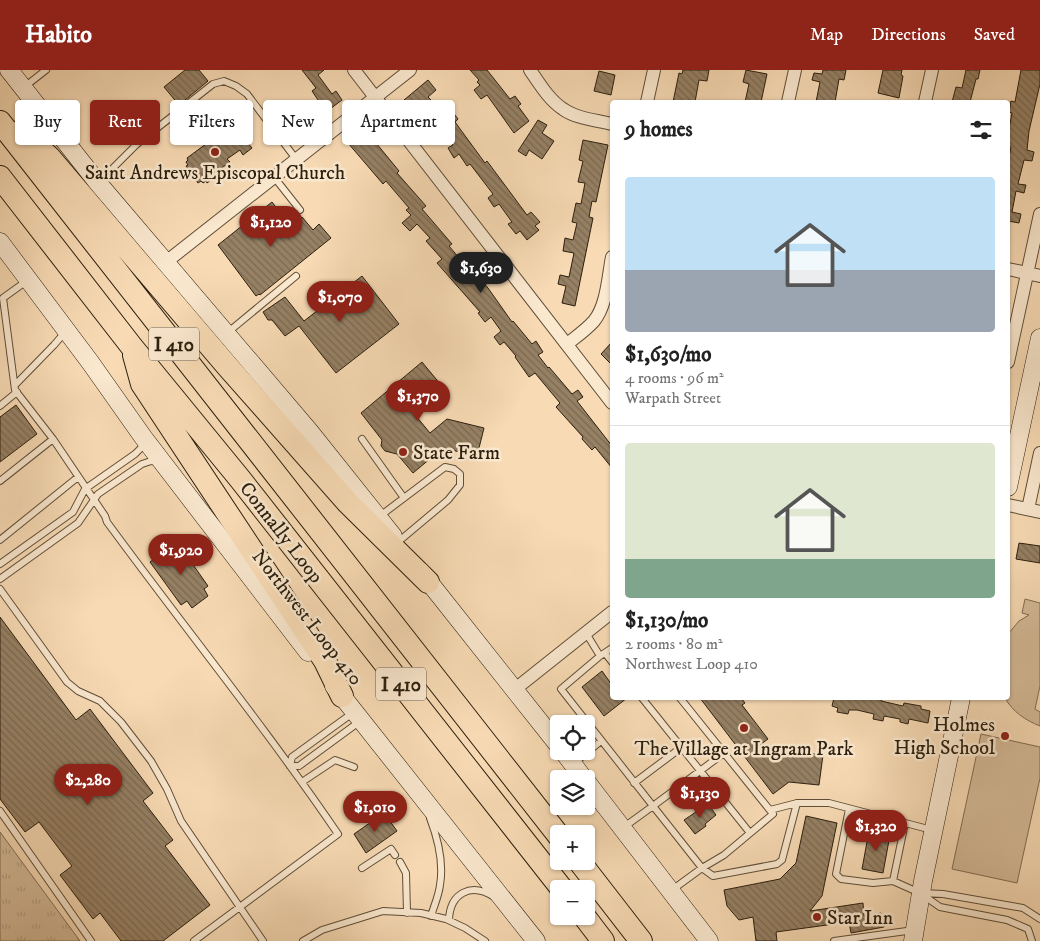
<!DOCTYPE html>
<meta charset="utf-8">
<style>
:root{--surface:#fff;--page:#f2f2f2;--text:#222;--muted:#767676;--line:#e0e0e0;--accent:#8f2418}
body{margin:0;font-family:"IM FELL DW Pica",serif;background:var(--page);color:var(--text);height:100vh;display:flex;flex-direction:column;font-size:19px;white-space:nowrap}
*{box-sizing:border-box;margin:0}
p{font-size:16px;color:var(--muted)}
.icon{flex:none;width:28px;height:28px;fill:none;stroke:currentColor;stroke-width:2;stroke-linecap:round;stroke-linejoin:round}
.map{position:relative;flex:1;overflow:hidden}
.panel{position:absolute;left:610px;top:30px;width:400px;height:600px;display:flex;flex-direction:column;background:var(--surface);border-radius:5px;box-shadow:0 1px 4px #0004}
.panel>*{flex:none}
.guide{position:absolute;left:15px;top:30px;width:475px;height:45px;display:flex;gap:10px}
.tools{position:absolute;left:550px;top:645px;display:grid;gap:10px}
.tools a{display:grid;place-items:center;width:45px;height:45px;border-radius:5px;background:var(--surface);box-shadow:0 1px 4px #0004;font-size:25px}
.price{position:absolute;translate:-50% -42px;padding:0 11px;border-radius:18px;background:var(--accent);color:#fff;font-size:16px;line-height:32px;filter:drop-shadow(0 1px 2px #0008)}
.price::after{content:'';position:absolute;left:50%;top:30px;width:15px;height:11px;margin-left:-8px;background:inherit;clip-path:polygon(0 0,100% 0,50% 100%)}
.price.on{background:#222;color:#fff}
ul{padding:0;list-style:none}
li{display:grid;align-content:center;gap:10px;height:265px;padding:0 15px}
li+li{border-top:1px solid var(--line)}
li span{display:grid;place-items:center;height:155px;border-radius:5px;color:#555}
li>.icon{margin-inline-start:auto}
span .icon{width:90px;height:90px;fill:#fffc;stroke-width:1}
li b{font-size:21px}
h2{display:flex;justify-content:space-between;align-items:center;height:60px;padding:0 15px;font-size:21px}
.pill{padding:0 18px;border-radius:5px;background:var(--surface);box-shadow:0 1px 4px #0004;font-size:18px;line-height:45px}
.pill.on{background:var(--accent);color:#fff}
header{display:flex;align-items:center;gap:30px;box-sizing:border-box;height:70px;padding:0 25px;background:var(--accent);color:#fff}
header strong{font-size:24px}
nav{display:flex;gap:28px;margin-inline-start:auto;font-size:18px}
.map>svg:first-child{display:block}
.grass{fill:url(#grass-tufts);stroke:#806d54}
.garden{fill:#d5bb99;stroke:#806d54}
.building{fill:url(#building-back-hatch);stroke:#2b1f0e}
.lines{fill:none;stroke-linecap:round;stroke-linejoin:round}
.service-casing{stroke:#5e4e38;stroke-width:8}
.minor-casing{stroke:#5e4e38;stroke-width:14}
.secondary-casing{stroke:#2b1f0e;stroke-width:19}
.motorway-casing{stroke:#2b1f0e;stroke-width:24}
.service{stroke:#fae8cf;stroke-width:6}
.minor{stroke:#fae8cf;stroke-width:12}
.secondary{stroke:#fae8cf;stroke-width:18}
.motorway{stroke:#f8dbb5;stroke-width:22}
.poi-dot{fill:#8f2418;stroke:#fae8cf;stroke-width:2}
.labels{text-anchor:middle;stroke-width:5;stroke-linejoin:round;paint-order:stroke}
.shield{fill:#fae8cf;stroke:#695b48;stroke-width:1}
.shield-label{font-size:19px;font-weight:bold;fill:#2b1f0e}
.poi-label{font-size:20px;fill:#2b1f0e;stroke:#fae8cf}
.street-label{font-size:20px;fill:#2b1f0e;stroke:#fae8cf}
</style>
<header>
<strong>Habito</strong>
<nav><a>Map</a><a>Directions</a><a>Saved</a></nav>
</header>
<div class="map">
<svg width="1040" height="871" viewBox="0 0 1040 871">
<defs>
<pattern id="grass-tufts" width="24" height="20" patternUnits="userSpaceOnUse" patternTransform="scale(1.25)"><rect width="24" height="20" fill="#d5bb99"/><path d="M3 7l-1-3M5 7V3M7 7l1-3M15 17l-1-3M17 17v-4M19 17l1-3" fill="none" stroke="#b7a083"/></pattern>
<pattern id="building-back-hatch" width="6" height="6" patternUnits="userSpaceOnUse" patternTransform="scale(1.25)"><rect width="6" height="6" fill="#968165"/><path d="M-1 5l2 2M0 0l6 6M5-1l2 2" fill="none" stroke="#7b6952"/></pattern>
</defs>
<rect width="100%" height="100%" fill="#f8dbb5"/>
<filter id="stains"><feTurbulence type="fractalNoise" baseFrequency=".004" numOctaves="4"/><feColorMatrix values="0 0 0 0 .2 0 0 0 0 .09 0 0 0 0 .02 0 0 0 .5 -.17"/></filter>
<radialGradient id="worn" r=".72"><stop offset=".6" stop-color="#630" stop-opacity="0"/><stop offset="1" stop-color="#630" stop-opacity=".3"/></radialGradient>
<!-- grass -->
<path class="grass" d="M0 762 80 871H0Z"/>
<!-- garden -->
<path class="garden" d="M1025 529 1040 533V616L1035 639 1040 642V656C1025 650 1013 642 1005 628H1008V564L1019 551 1029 545 1022 543Z
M981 664 1040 677V708L1017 813 952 799Z"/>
<!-- building -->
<path class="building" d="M185 0H199L208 11 179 35 164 17Z
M302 0H324L318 5 332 24 336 21 342 30 326 42 312 21 316 18Z
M470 0H487L510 29 515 26 521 34 518 36 529 51 514 63 487 25 481 29 474 20 480 15 477 12 479 10Z
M683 0H709L707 11 699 10 695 32H673L679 3 682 4Z
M746 0 767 4 761 32H745L749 14 743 12Z
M823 0H846L844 10 839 9 835 32H816L820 12 812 10 814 3 822 4Z
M883 0H902L901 5 903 6 899 28 878 23Z
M966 0H980L978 9H976L970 32H952L956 17 962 18Z
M1021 0H1040V14L1029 61 1027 80 1034 82 1032 91 1024 90 1018 114 1026 115 1024 123 1016 121 1012 142 1021 144 1019 153 1008 151V93L1011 77 1008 76V64L1012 43 1009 42 1011 31 1015 32Z
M599 1 615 5 611 25 594 21Z
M428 10 436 20 428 27 431 30 425 34 435 46 448 36 458 49 455 52 485 93 487 91 527 145 531 142 540 152 535 156 539 160 527 170 520 161 516 164 508 154 512 152 499 134 494 137 488 128 493 124 470 94 467 96 459 84 454 88 448 78 453 75 439 56 428 64 422 55 423 54 404 30Z
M538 50 547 55 542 63 554 71 542 89 529 80 526 86 518 81Z
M233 54 237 59 242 55 251 69 247 72 252 78 243 85 240 80 227 89 230 92 212 105 214 108 207 113 206 111 203 113 201 111 198 113 186 96 188 95 186 92 188 90 187 88Z
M371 55 378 64 372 68 399 101 397 103 426 136 422 139 452 174 449 176 460 189 465 185 472 194 469 197 488 218 512 252 513 251 532 274 536 271 543 282 538 285 548 298 549 297 572 324 578 320 583 327 577 331 612 376V398L595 377 592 380 582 369 583 367 556 337 560 333 535 303 529 307 515 287 516 286 504 272 500 275 494 267 501 261 491 247 485 252 478 243 480 242 437 193 442 189 426 171 430 168 417 154 410 161 402 153 411 145 406 140 409 138 386 111 383 114 348 73Z
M583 70 608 75 596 132 592 131 589 147 593 148 575 236 562 233 566 216 558 214 560 205 569 207 574 183 563 181 565 168 573 170 577 153 572 152 576 133 581 134 585 113 578 112 583 91 579 90Z
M272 132 290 156 302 147 313 160 319 154 331 168 260 225 259 224 256 226 218 175Z
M362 206 399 254 336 303 299 256 285 266 272 250H268L263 242 285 227 304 251Z
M612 272V295L601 284Z
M422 292 446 321 416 346 430 363 447 349 484 358 477 386 443 378 413 403 397 384 385 381 381 376 382 370 361 343Z
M16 335 37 364 0 392V347Z
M177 472 208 516 204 519 208 526 192 538 187 531 181 535 150 492Z
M1019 473 1040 476V493L1016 489Z
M0 547 76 650 90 639 153 723 143 731 173 770 165 776 210 835 163 871H121L100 843 93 849 60 805 72 796 39 752 25 762 0 729Z
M602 601 612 615V628H627L604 646 582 617Z
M700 628H741L745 633 742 635 768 669 757 677 823 685 819 715 789 712 773 724Z
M834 628H882L881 631 903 636 904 633 921 636V639L930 641 928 653 909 649 908 654 900 652V649L884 646 883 651 873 649 874 644 857 640H849L848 644 837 642 838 638 832 636Z
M708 734 716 745 705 754 706 756 695 764 684 750Z
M384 743 397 761 366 783 354 764Z
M806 746 837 753 822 826 810 841 863 833 864 846 881 843 884 857 851 863 849 852 776 862 777 871H756L753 847 739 850 727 836 724 820 780 809 796 793Z
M869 761 890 765 883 803 862 799Z"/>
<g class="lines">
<defs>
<path id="service" d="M23 18 46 0
M274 107 300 140
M99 112 137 74 213 14 224 11 236 16 247 24 296 89
M28 210 3 228 15 320 53 369 105 446 107 452C184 557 265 657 338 764L194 871
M227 263 296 206
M15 315 54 275 66 261
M0 336 17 322
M362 369 404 428
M0 411 53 369
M380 446 445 397 454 399 460 404V415L448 430 398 472
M0 470 78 407
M0 494 73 442 85 419 135 384 141 378 143 371
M0 509 78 453 98 424 142 394 151 391 158 392
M0 519 67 612 78 621 100 631 121 652 151 691 167 719 181 751 263 871
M586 563 600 586 612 578
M605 583 612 592
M600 586 561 619 653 736 624 757
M642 628 750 763
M724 683 653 736 702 798 713 806 777 794 782 790 797 733
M573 694 601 671
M290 696 292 687 354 642
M290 696H299L359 652
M302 712 335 690 354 697
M634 713 682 677
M849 739 836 804 841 809 873 813 893 811
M770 740 797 733H829L932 760
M0 741 91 871
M430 748C438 769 444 792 440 815 439 825 434 836 431 846
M905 753 893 811 920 823 940 837 1007 850 1028 859 1032 871
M400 792 406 803 407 843
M362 798 391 779 395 785
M672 820 702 798 724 785 773 744 680 628
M921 823 943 824 1023 838 1040 849
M449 850C450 823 471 812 494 827
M303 871 322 860 383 841 421 843 446 849 465 858 485 871
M834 871 914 860"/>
<path id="minor" d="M354 0 612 333
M530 0C539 13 549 30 563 39 577 49 597 50 612 54
M647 32 654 0
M788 32 795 0
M925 32 932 0
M166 192 410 0
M1008 199 1040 206
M567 274C576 267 586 260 594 251 607 235 608 207 612 187
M1008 292 1040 144
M1008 435 1040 442
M1028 439 1040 383
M514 620 612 542"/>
<path id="secondary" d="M9 0 98 113 310 362 393 466
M0 172 90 292 143 367 308 582
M1008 417 1040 268
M421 502 559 676
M334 616 536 871
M563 681 584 709
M586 711 709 871
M913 871 923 811 961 628"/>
<path id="motorway" d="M0 52 559 766
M21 61 49 87 228 297 348 433 428 512
M0 107 132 277 240 409 562 819
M134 285 142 314 325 591 342 626
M579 791 641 871
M584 846 603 871"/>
</defs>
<!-- service casing -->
<use href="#service" class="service-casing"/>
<!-- minor casing -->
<use href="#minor" class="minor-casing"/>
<!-- secondary casing -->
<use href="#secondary" class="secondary-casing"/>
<!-- motorway casing -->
<use href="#motorway" class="motorway-casing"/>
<!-- service -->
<use href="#service" class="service"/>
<!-- minor -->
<use href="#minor" class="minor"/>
<!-- secondary -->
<use href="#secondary" class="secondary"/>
<!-- motorway -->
<use href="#motorway" class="motorway"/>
</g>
<!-- markers -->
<g class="poi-dot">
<circle cx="215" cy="82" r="5"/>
<circle cx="403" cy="382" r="5"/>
<circle cx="744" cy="658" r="5"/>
<circle cx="1005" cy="666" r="5"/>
<circle cx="817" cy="847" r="5"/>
</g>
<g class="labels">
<!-- shield labels -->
<g class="shield">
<rect x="149" y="257.5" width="50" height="33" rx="4"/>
<rect x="376" y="597.5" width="50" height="33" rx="4"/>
</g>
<g class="shield-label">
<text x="174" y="281">I 410</text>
<text x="401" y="621">I 410</text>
</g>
<!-- poi labels -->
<g class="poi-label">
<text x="215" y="109">Saint Andrews Episcopal Church</text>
<text x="413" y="389" text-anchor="start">State Farm</text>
<text x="995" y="661" text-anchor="end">Holmes<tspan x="995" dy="23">High School</tspan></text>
<text x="744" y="685">The Village at Ingram Park</text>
<text x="827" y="854" text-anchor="start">Star Inn</text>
</g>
<!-- street labels -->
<g class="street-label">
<text transform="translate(282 462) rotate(52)" y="7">Connally Loop</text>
<text transform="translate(308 547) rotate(52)" y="7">Northwest Loop 410</text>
</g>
</g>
<rect width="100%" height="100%" filter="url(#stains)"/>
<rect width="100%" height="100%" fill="url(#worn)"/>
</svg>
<div class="tools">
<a><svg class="icon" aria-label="locate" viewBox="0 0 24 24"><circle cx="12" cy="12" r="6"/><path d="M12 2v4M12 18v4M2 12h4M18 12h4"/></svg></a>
<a><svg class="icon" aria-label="layers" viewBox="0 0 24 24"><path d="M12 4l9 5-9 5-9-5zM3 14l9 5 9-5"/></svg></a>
<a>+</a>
<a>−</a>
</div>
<b class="price" style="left:271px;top:178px">$1,120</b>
<b class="price on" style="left:481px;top:224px">$1,630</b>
<b class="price" style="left:340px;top:253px">$1,070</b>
<b class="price" style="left:418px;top:352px">$1,370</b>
<b class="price" style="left:181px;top:506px">$1,920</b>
<b class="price" style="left:88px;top:736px">$2,280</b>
<b class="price" style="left:700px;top:749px">$1,130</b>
<b class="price" style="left:375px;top:763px">$1,010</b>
<b class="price" style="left:876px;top:782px">$1,320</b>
<div class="guide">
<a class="pill">Buy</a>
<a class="pill on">Rent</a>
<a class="pill">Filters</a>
<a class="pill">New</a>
<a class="pill">Apartment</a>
</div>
<section class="panel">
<h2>9 homes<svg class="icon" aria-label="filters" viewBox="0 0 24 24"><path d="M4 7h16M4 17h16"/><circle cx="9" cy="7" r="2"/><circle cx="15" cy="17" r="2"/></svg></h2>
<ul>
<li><span style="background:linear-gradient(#bfe0f5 60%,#9aa5b1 0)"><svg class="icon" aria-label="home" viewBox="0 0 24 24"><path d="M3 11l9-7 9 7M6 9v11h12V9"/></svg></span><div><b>$1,630/mo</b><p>4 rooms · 96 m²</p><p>Warpath Street</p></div></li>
<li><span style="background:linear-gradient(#dfe7d0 75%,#7fa58c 0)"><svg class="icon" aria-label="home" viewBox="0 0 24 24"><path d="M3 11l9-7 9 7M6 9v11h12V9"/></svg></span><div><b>$1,130/mo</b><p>2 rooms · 80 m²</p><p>Northwest Loop 410</p></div></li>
</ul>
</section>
</div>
